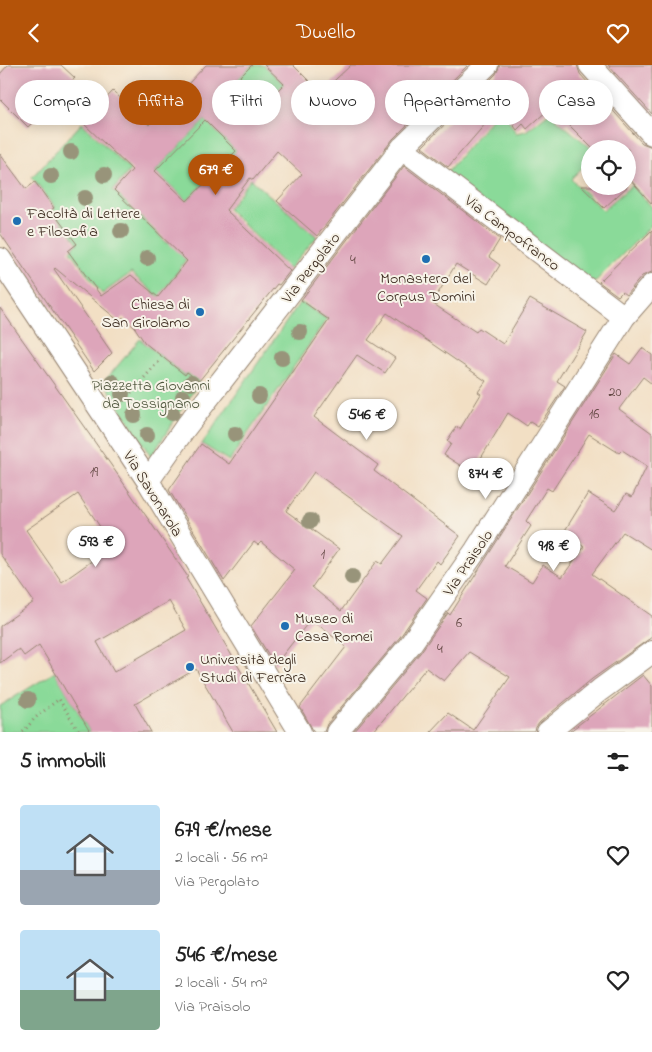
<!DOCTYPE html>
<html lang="it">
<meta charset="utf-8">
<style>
:root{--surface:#fff;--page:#f2f2f2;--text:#222;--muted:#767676;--accent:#b45309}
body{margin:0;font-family:"Indie Flower",sans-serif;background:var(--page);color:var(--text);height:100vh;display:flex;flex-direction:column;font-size:19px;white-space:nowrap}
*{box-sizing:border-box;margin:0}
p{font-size:16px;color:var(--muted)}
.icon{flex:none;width:28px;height:28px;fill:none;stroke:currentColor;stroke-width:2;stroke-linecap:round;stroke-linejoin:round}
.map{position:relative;height:667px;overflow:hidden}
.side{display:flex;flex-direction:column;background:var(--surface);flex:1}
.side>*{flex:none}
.guide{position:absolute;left:15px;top:15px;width:622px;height:45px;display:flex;gap:10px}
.buttons{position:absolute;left:581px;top:75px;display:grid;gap:10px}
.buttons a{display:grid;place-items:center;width:55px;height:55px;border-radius:50%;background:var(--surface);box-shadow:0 2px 12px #0003;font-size:25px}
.price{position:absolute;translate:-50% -42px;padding:0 11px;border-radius:18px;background:#fff;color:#222;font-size:16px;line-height:32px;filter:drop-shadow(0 1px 2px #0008)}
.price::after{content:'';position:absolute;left:50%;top:30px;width:15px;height:11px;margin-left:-8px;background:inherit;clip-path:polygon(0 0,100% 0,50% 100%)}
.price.selected{background:var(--accent);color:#fff}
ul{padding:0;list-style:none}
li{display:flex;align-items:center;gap:15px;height:125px;padding:0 20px}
li span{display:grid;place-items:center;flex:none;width:140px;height:100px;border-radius:5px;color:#555}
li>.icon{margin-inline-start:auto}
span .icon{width:60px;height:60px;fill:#fffc;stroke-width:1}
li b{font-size:21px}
h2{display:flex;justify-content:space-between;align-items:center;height:60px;padding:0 20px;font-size:21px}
.pill{padding:0 18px;border-radius:22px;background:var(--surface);box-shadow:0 2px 12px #0003;font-size:18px;line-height:45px}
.pill.selected{background:var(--accent);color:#fff}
header{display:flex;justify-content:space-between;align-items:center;height:65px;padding:0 20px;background:var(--accent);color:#fff;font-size:22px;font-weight:600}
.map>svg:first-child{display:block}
.green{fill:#8ada99;stroke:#62825c}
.building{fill:#dda5ba;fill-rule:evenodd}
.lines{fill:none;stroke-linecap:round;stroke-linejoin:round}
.minor-casing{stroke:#968471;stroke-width:24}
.path{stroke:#968471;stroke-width:3;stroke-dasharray:1 4;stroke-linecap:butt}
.minor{stroke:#fff;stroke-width:22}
.tree{fill:#98947a}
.poi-dot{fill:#1f6fb2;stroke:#f7f3e8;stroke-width:2}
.labels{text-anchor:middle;stroke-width:4;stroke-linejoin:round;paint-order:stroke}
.number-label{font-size:14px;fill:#644945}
.poi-label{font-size:16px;fill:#3b2a1e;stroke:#f7f3e8;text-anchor:start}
.street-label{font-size:16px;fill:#3b2a1e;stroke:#f7f3e8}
.park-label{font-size:16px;fill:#4f563d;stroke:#f7f3e8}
</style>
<header><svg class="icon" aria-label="back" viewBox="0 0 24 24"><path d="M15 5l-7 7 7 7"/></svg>Dwello<svg class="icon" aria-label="heart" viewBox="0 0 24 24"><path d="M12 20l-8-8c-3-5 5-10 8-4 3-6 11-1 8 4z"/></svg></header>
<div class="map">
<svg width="652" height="667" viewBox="0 0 652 667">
<rect width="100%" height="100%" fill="#f7f3e8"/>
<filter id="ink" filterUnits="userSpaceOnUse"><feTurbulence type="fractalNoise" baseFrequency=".02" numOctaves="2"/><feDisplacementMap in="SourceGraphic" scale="10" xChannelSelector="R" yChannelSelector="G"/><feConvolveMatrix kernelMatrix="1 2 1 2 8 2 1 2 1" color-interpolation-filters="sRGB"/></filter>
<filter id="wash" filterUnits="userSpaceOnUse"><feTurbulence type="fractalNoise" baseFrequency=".0096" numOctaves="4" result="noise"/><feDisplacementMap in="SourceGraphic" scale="20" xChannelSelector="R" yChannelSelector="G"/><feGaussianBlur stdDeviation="1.12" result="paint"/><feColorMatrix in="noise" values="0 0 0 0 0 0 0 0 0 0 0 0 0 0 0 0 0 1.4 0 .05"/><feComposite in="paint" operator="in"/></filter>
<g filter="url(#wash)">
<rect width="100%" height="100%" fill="#f2dfc4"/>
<!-- green -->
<path class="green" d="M252 0H264L284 19 254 49 227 25Z
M501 43 516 68 526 66 549 48 592 84H590V95L571 114 603 145 632 120 652 142V160L593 219 445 109Z
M205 55 236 86 187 136 155 106Z
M82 58 130 105 113 125 168 179 180 167 197 180 159 232 131 208 102 229 70 186 78 178 53 147 55 142 32 112Z
M251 114 317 172 289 204 228 144Z
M300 237 327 254 229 396 202 379Z
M140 274 185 311 187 308 199 317 151 392 104 317Z
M55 607 90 667H0V641Z"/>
<g id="blocks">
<!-- building -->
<path class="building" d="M8 0H61L75 13 28 62 0 34V9Z
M206 0H252L227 25 254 49 284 19 264 0H293L321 28 351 0H468L393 74 317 171 277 136 302 109 277 86 253 115 250 113 226 145 290 206 279 220 277 219 199 316 187 307 185 310 145 278 135 263 123 252 119 256 55 203 54 204 112 288 94 306 0 168V89L26 124 35 117 54 143 51 145 77 179 68 186 101 231 131 210 158 232 187 196 114 125 132 105 83 58 113 26 149 60ZM205 55 236 86 187 136 155 106Z
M500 0H577L580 9 642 78 652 82V139L628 112V84H593L567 58 564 60 549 44 527 64 523 59 517 65 500 42 448 102 422 82 496 9Z
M608 0H652V49Z
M404 101 500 174 489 192 500 200 488 219 456 199 432 238 476 267 479 263 503 279 530 234 587 267 557 316 565 321 538 362 530 357 527 361 508 348 472 408 444 390 451 379 447 376 456 362 460 364 481 329 478 327 486 316 387 248 368 275 395 293 385 308 357 290 314 352 378 400 374 406 460 471 440 499 437 496 416 525 427 533 400 572 327 659 324 667H314L300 642 346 582 311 554 275 600 251 561 295 505 261 477 258 480 254 477 224 516 169 425 201 379 229 399 329 255 301 235ZM314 407 403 471 382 499 377 496 341 546 312 522 339 484 286 446Z
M581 121H628L604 143Z
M652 165V207L642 211 626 230 622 227 618 231 599 217Z
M0 243 111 400 188 512 186 513 277 667H233L196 604 135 639 151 667H90L39 580 24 591 19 584 0 598V561L34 537 0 489ZM78 429 113 481 62 517 26 465ZM169 536 186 565 114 607 97 577Z
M642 283 652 290V319L643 312 619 344 652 368V485L623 467 592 509 652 551V572L592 614 540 657 536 662 535 667H430L448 648 473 665 510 612 469 587 444 616 426 603 373 667H354L420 588 448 548 450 550 616 289 630 299ZM589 369 619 388 622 385 647 401 632 432 626 429 615 445 588 428 564 467 584 482 562 512 543 500 532 517 505 501 531 461 526 456 547 423 552 426Z
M643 610 652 621V667H569Z"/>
</g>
</g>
<g filter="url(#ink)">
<use href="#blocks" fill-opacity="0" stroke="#968471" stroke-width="1"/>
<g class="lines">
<defs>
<path id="minor" d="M590 0 652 69
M402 83 624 252
M0 194 148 416 300 667
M148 416 185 363 402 83 487 0
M337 667 410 580 476 485 624 252 652 220
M548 667 600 625 652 587"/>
</defs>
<!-- minor casing -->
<use href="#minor" class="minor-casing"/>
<!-- path -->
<path class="path" d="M121 339 160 295
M23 667 35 653 59 634 79 667"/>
<!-- minor -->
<use href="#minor" class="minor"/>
</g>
<!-- trees -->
<g class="tree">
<circle cx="71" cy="87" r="8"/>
<circle cx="104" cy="110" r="8"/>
<circle cx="51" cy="111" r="8"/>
<circle cx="85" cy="133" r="8"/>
<circle cx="121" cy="166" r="8"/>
<circle cx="147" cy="193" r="8"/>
<circle cx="300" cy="267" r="8"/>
<circle cx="282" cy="293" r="8"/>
<circle cx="112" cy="317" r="8"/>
<circle cx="191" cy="318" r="8"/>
<circle cx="122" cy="329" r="8"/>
<circle cx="259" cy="331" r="8"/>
<circle cx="183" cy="332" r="8"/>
<circle cx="172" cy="348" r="8"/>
<circle cx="134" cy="350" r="8"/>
<circle cx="235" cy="369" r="8"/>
<circle cx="147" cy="370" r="8"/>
<circle cx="310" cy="456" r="8"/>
<circle cx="76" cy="477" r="8"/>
<circle cx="352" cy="512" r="8"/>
<circle cx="28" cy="635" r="8"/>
</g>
</g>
<!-- markers -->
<g class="poi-dot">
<circle cx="17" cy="156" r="5"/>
<circle cx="426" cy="194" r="5"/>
<circle cx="200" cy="247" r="5"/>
<circle cx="285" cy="561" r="5"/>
<circle cx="190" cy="602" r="5"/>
</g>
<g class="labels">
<!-- number labels -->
<g class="number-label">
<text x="353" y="199">4</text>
<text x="615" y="331">20</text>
<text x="594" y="353">16</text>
<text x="94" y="411">19</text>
<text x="323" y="493">1</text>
<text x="459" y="562">6</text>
<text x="440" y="588">4</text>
</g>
<!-- poi labels -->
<g class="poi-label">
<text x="27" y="153">Facoltà di Lettere<tspan x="27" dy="18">e Filosofia</tspan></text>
<text x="426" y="218" text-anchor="middle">Monastero del<tspan x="426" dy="18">Corpus Domini</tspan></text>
<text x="190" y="244" text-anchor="end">Chiesa di<tspan x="190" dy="18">San Girolamo</tspan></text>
<text x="295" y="558">Museo di<tspan x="295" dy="18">Casa Romei</tspan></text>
<text x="200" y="599">Università degli<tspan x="200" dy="18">Studi di Ferrara</tspan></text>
</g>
<!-- street labels -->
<g class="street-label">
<text transform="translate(513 167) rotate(37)" y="6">Via Campofranco</text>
<text transform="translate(310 202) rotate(-52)" y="6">Via Pergolato</text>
<text transform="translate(154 428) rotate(58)" y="6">Via Savonarola</text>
<text transform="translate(467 497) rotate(-56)" y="6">Via Praisolo</text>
</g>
<!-- park labels -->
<g class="park-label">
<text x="151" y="325">Piazzetta Giovanni<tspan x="151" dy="18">da Tossignano</tspan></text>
</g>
</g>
</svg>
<div class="buttons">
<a><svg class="icon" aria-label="locate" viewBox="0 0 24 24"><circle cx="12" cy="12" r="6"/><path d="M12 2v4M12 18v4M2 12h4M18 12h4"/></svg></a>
</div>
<b class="price selected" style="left:216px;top:131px">679 €</b>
<b class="price" style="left:367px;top:376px">546 €</b>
<b class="price" style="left:486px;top:435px">874 €</b>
<b class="price" style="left:96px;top:503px">593 €</b>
<b class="price" style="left:554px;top:507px">918 €</b>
<div class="guide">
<a class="pill">Compra</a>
<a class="pill selected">Affitta</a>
<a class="pill">Filtri</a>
<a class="pill">Nuovo</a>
<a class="pill">Appartamento</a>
<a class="pill">Casa</a>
</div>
</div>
<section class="side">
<h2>5 immobili<svg class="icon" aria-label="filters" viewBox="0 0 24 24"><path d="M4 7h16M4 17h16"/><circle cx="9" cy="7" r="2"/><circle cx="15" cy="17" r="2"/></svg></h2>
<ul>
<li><span style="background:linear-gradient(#bfe0f5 65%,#9aa5b1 0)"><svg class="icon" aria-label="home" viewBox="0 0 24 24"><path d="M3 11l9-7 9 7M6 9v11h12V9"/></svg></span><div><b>679 €/mese</b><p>2 locali · 56 m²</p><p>Via Pergolato</p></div><svg class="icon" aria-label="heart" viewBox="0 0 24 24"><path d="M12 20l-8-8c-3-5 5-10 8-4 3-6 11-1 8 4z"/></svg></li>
<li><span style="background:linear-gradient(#bfe0f5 60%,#7fa58c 0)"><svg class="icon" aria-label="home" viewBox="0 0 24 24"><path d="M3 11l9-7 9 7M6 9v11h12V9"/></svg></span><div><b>546 €/mese</b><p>2 locali · 54 m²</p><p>Via Praisolo</p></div><svg class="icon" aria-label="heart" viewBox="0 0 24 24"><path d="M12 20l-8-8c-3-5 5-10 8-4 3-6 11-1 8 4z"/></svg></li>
</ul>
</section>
